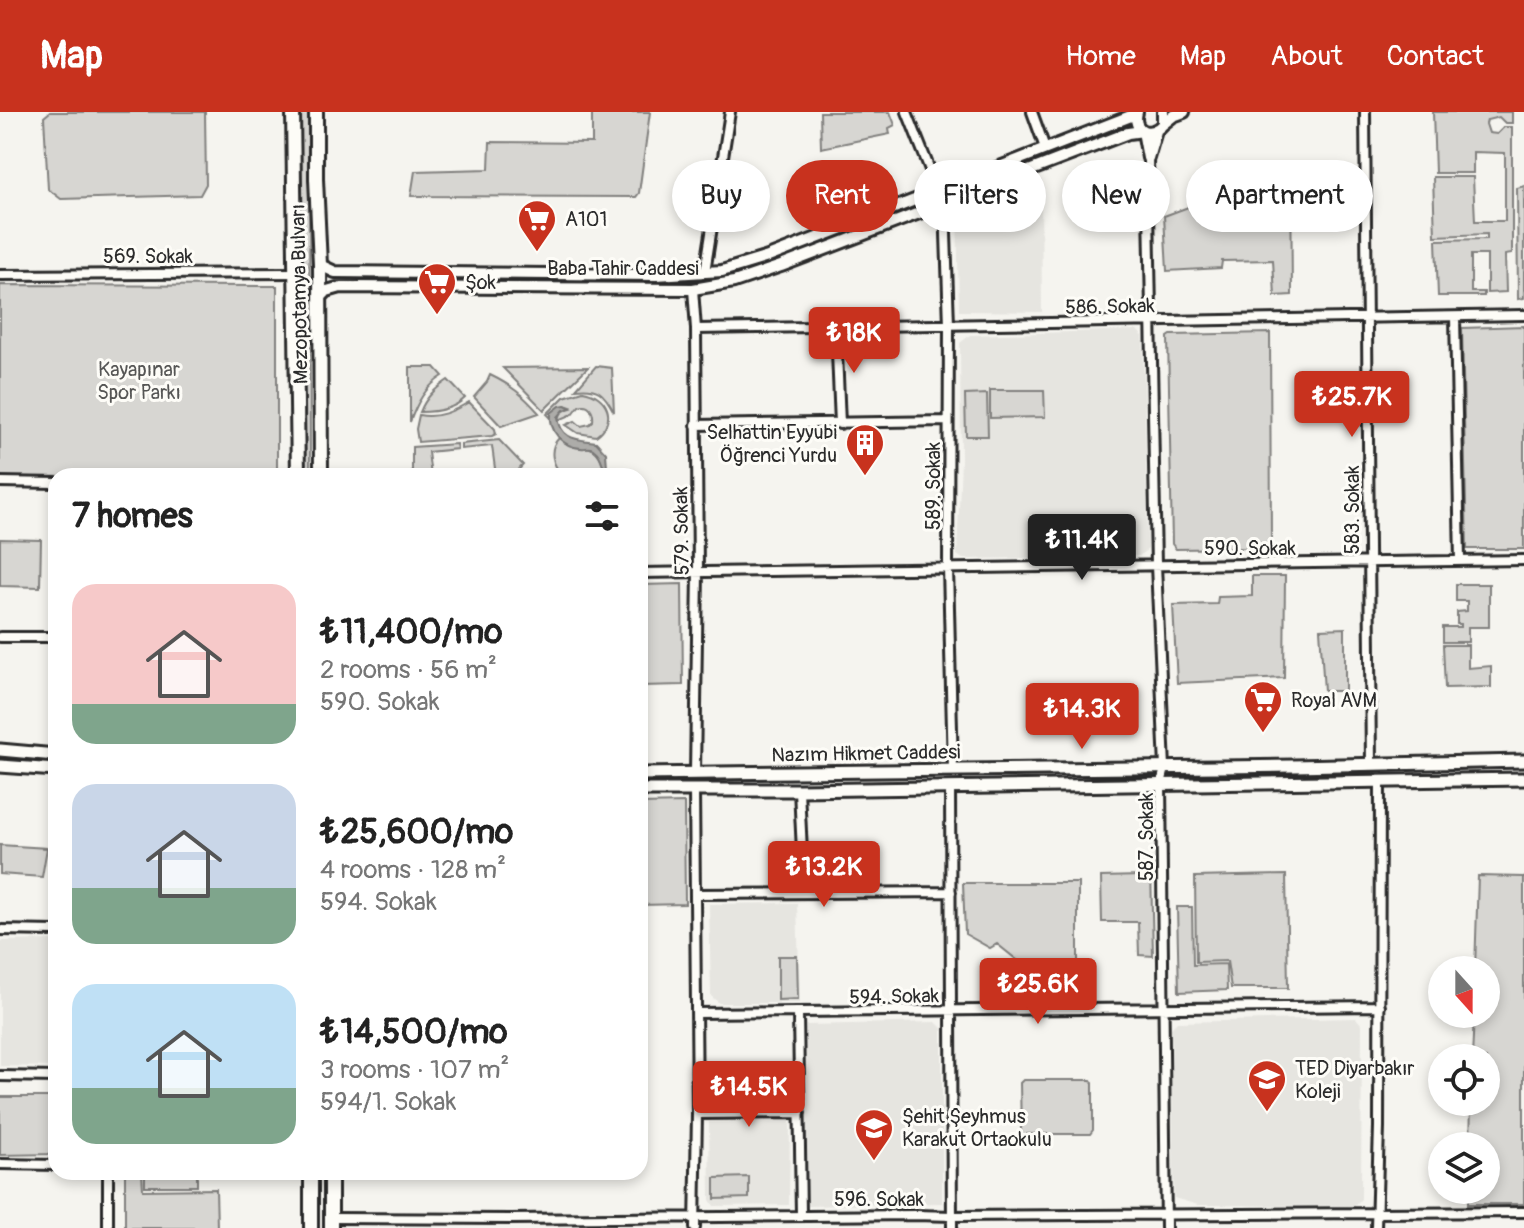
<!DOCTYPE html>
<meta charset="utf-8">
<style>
:root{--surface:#fff;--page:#f2f2f2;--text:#222;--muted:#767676;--accent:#c8321e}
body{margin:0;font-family:Pangolin,sans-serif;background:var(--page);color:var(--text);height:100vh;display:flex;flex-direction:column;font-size:30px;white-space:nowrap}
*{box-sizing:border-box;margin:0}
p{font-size:26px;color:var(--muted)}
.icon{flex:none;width:44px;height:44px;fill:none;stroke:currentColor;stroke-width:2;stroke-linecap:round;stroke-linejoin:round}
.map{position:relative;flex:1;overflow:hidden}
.details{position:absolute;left:48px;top:356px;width:600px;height:712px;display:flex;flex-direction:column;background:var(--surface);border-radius:24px;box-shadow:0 4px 12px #0003}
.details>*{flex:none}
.banner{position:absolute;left:672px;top:48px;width:732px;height:72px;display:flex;gap:16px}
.needle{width:52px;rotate:159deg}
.fabs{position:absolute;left:1428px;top:844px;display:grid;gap:16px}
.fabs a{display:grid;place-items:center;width:72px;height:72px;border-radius:50%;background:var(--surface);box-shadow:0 4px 12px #0003;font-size:40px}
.price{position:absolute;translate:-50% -68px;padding:0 18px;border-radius:8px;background:var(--accent);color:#fff;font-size:26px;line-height:52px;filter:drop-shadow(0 2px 4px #0008)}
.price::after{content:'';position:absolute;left:50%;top:48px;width:24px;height:18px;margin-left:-12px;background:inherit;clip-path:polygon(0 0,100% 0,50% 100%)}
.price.active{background:#222;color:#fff}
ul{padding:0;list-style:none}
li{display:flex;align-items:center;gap:24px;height:200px;padding:0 24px}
li span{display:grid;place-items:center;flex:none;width:224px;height:160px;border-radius:24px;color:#555}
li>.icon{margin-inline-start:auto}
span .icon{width:96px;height:96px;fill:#fffc;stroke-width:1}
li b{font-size:34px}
h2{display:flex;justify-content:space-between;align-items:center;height:96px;padding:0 24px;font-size:34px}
.tag{padding:0 28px;border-radius:36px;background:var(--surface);box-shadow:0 4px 12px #0003;font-size:28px;line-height:72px}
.tag.active{background:var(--accent);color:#fff}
header{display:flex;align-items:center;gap:48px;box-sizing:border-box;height:112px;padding:0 40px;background:var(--accent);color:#fff}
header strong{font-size:38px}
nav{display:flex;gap:44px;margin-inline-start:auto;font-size:28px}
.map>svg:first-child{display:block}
.built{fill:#e6e5e0}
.green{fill:#d7d6d2;stroke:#81807e;stroke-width:2}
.water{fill:#adaca9;stroke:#797877;stroke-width:2}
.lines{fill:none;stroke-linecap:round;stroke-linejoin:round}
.minor-casing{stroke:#2b2b2b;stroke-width:14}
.tertiary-casing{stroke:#2b2b2b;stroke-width:16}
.secondary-casing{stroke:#2b2b2b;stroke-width:17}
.primary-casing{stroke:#2b2b2b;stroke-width:18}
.minor{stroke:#fdfcf7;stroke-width:8}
.tertiary{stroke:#fdfcf7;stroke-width:10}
.secondary{stroke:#fdfcf7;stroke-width:11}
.primary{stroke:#fdfcf7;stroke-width:12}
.labels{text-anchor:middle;stroke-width:6;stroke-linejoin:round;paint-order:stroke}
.poi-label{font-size:20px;fill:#2b2b2b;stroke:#fdfcf7;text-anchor:start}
.street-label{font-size:20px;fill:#2b2b2b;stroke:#fdfcf7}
.park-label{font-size:20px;fill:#565655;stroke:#fdfcf7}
</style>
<header>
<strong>Map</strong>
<nav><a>Home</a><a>Map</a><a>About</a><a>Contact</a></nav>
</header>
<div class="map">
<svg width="1524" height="1116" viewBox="0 0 1524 1116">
<rect width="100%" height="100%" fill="#f5f4ef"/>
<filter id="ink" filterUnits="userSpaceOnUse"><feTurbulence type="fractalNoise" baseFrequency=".0125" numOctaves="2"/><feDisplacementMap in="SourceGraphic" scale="16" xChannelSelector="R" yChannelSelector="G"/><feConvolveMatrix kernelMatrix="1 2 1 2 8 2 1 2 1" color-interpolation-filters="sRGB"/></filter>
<g filter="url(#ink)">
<!-- built -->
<path class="built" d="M1041 68 1042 200 959 199 957 94Z
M1137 218 1143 224 1148 437 1139 444 963 447 957 443 961 348 960 231 970 223Z
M797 791 800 891H719L711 884 709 792Z
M56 828V955L0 954V829Z
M1356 906 1362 913 1361 1087 1354 1094 1198 1093 1174 1086 1171 916 1177 910Z
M936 910 942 916V1091L805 1094 807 989 806 913Z
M790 1008 789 1093 714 1094 710 1088 709 1010Z"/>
<!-- green -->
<path class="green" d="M50 0H205L206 72 200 83 61 87 48 77 44 5Z
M300 0H309L310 364H303Z
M592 0H650L639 81 636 85 411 84 415 59 489 57 490 30 592 31Z
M820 0H890L895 13 889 16 890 22 821 36Z
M1433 0H1512V11H1505L1499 5 1487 8 1486 12 1489 21 1497 22 1504 15H1512V142L1505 143 1506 180 1487 181V143H1471V180H1484V184H1438L1436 128 1487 127V122L1435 124 1433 65H1473L1475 109H1505V41L1473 40V61H1435Z
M1291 57 1292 183 1275 184 1273 148 1222 149 1221 156 1167 159 1164 104Z
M1524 74V186L1518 187 1517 76Z
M0 173 277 174V364L0 365Z
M1524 214V437H1467L1462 216Z
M1270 221 1271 431H1252L1247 436 1176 437 1172 432 1168 225 1171 223Z
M596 254 612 256 614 300C604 281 598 274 576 277Z
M410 255H435L443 264C425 275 417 291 410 310Z
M588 255 544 298 503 256Z
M490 263C511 273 523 283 539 301L501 314 474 285 487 270Z
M448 268 465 286C454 297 436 300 420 300 426 285 435 277 448 268Z
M990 278H1044L1045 305 990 306Z
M583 279C608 283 618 308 596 324L578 321 566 313 575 309 581 314 590 312 593 309C594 300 590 290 579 294L573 302 559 308 561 301 571 295 565 293 552 301 551 306 547 302 564 285Z
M987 282 988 324H966L965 283Z
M469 290 495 317 496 322 492 324 418 330 416 317 419 303C437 307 454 299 469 290Z
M559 326C566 331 572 336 581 336 588 336 588 334 594 338 602 344 608 359 595 364 587 367 572 364 563 364 552 353 548 337 559 326Z
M499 328 523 353 513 364H496L492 334 461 337V332Z
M456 332 457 337 428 340 431 364H412V335Z
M0 427 41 428 40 475 0 474Z
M1252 464H1285L1284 566 1177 571 1173 493 1217 492 1218 485 1252 484Z
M682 472 683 573 640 574V473Z
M1456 472H1489V515H1468V530H1443V515H1461V512H1457V500L1467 499V489H1456Z
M1345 516V579H1324L1320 517Z
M1443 533H1468V556L1491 554V575L1445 576Z
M684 691 685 792 640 793V692Z
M0 733 47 736 42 765 0 762Z
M1142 758H1151L1153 844 1139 843 1138 810H1102L1101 765 1141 764Z
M1286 763 1288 876H1231L1227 849 1196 850 1195 765Z
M1478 764 1524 765V1092H1468V1078H1486V1034H1470L1471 990H1486V946H1472L1474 902H1486V858H1475Z
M963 771H1078V879L1074 886 1025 883 1015 857 1022 852 997 832 990 836 965 822Z
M1177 795H1192L1193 853 1226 852 1227 878 1179 880Z
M778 844H797L798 887 778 888Z
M1023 968H1091L1093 971V1018L1090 1022H1023L1021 1019 1020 971Z
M0 985H56V1042L0 1043Z
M125 1060H142L143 1078 216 1077 217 1116H125Z
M145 1060H197V1074H145Z
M749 1065V1086L715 1087V1066Z"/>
<!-- water -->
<path class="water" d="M565 293 571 296 564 298 558 305C561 329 578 327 596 330L606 341 607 355 599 364H595L601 359 603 353C601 347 599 341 593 337 587 334 587 337 581 336 562 335 549 319 551 301L560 294Z"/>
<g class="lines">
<defs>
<path id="minor" d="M907 0 938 78
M1032 0 1045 36
M1365 0 1371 653
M1148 46 1156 453 1165 656 1161 672 1166 1116
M945 91 949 213 948 456 953 658
M705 160 730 0
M0 163 296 161
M693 177 696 217 698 460 695 661
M1455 205 1460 449
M836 216 840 312
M696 217 1524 203
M696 313 948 309
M0 370 56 371
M640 461 1524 448
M0 525H56
M950 675 952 1116
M694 677 697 1002 695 1116
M799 678 804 781
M696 782 951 780
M0 818 56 819
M696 901 1380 894
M798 901 801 1103
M0 964 56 965
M697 1002 800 1001
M0 1052 56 1053
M331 1106 510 1107 916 1103 952 1104 1524 1100
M108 1116V1060
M1376 1116 1379 1015 1380 669"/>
<path id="tertiary" d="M1137 0C1132 19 1150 27 1163 12V0
M1163 12 1173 4 1184 0
M320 153 335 160 656 163 722 159 768 145 1136 2
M320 186 327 179 341 175 693 177 734 170 781 154 1128 21 1143 19 1148 46 1156 19"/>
<path id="secondary" d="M0 638 56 643
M0 654 56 658
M640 662 1293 654 1524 649
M640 678H799L1524 667"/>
<path id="primary" d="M293 0 298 364
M316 0V67L320 153 321 364
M311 1060V1116
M331 1116V1060"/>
</defs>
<!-- minor casing -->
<use href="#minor" class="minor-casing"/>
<!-- tertiary casing -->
<use href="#tertiary" class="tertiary-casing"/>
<!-- secondary casing -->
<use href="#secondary" class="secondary-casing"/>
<!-- primary casing -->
<use href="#primary" class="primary-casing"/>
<!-- minor -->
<use href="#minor" class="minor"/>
<!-- tertiary -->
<use href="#tertiary" class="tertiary"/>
<!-- secondary -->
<use href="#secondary" class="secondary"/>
<!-- primary -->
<use href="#primary" class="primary"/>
</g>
</g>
<!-- icons -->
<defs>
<symbol id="supermarket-pin" viewBox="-11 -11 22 30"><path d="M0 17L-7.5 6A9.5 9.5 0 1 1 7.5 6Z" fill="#c8321e" stroke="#fdfcf7"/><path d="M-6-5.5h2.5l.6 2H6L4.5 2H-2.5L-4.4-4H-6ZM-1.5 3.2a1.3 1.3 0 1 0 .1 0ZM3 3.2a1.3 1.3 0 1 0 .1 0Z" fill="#fff"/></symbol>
<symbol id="building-pin" viewBox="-11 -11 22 30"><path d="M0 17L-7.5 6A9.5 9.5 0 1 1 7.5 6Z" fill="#c8321e" stroke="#fdfcf7"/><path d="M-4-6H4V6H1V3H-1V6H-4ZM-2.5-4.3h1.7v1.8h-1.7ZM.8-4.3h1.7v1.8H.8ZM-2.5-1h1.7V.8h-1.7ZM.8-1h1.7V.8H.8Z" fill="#fff"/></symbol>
<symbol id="school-pin" viewBox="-11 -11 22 30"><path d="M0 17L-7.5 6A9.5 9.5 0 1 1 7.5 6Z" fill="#c8321e" stroke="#fdfcf7"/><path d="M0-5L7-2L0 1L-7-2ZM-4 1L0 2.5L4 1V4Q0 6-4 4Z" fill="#fff"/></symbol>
</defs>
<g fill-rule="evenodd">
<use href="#supermarket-pin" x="515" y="85" width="44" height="60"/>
<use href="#supermarket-pin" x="415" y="148" width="44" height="60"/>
<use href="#building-pin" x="843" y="309" width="44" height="60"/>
<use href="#supermarket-pin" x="1241" y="566" width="44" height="60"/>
<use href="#school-pin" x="1245" y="945" width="44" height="60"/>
<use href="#school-pin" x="852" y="994" width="44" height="60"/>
</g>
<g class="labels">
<!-- poi labels -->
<g class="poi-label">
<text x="565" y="114">A101</text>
<text x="465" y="177">Şok</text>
<text x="837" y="327" text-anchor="end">Selhattin Eyyubi<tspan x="837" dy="23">Öğrenci Yurdu</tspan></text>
<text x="1291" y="595">Royal AVM</text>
<text x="1295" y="963">TED Diyarbakır<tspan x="1295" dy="23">Koleji</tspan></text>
<text x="902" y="1011">Şehit Şeyhmus<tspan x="902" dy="23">Karakut Ortaokulu</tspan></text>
</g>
<!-- street labels -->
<g class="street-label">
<text x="148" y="151">569. Sokak</text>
<text x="623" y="163">Baba Tahir Caddesi</text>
<text transform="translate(299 182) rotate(-91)" y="7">Mezopotamya Bulvarı</text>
<text transform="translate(1110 194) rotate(-1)" y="7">586. Sokak</text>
<text transform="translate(933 374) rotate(-90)" y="7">589. Sokak</text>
<text transform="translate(1352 398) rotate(-90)" y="7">583. Sokak</text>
<text transform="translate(681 419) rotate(-91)" y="7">579. Sokak</text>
<text x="1250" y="443">590. Sokak</text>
<text transform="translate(866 641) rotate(-1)" y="7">Nazım Hikmet Caddesi</text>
<text transform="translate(1146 725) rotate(-90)" y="7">587. Sokak</text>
<text transform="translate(894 884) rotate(-1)" y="7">594. Sokak</text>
<text x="879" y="1094">596. Sokak</text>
</g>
<!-- park labels -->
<g class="park-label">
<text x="139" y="264">Kayapınar<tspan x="139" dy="23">Spor Parkı</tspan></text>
</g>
</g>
</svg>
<div class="fabs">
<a><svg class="needle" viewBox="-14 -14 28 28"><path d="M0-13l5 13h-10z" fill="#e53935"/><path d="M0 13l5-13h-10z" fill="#767676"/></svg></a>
<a><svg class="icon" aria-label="locate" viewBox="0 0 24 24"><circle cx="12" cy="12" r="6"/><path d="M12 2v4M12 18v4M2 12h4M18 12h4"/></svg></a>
<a><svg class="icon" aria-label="layers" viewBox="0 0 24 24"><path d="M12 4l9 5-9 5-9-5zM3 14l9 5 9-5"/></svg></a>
</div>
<b class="price" style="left:854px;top:263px">₺18K</b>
<b class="price" style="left:1352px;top:327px">₺25.7K</b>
<b class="price active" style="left:1082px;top:470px">₺11.4K</b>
<b class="price" style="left:1082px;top:639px">₺14.3K</b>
<b class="price" style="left:824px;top:797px">₺13.2K</b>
<b class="price" style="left:1038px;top:914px">₺25.6K</b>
<b class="price" style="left:749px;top:1017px">₺14.5K</b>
<div class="banner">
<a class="tag">Buy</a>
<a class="tag active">Rent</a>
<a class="tag">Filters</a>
<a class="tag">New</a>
<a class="tag">Apartment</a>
</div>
<section class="details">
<h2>7 homes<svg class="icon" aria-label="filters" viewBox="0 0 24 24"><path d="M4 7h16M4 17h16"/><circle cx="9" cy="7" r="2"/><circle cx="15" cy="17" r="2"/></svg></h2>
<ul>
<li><span style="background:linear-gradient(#f6c9c9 75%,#7fa58c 0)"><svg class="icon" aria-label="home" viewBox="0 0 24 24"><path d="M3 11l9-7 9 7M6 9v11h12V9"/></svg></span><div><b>₺11,400/mo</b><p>2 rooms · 56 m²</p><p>590. Sokak</p></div></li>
<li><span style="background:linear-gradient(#c9d6e8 65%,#7fa58c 0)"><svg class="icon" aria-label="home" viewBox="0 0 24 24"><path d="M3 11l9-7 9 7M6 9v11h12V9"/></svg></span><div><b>₺25,600/mo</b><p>4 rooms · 128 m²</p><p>594. Sokak</p></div></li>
<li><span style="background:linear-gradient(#bfe0f5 65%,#7fa58c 0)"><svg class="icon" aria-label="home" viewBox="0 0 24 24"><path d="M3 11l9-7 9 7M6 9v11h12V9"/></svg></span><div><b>₺14,500/mo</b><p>3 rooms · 107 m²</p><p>594/1. Sokak</p></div></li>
</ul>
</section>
</div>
